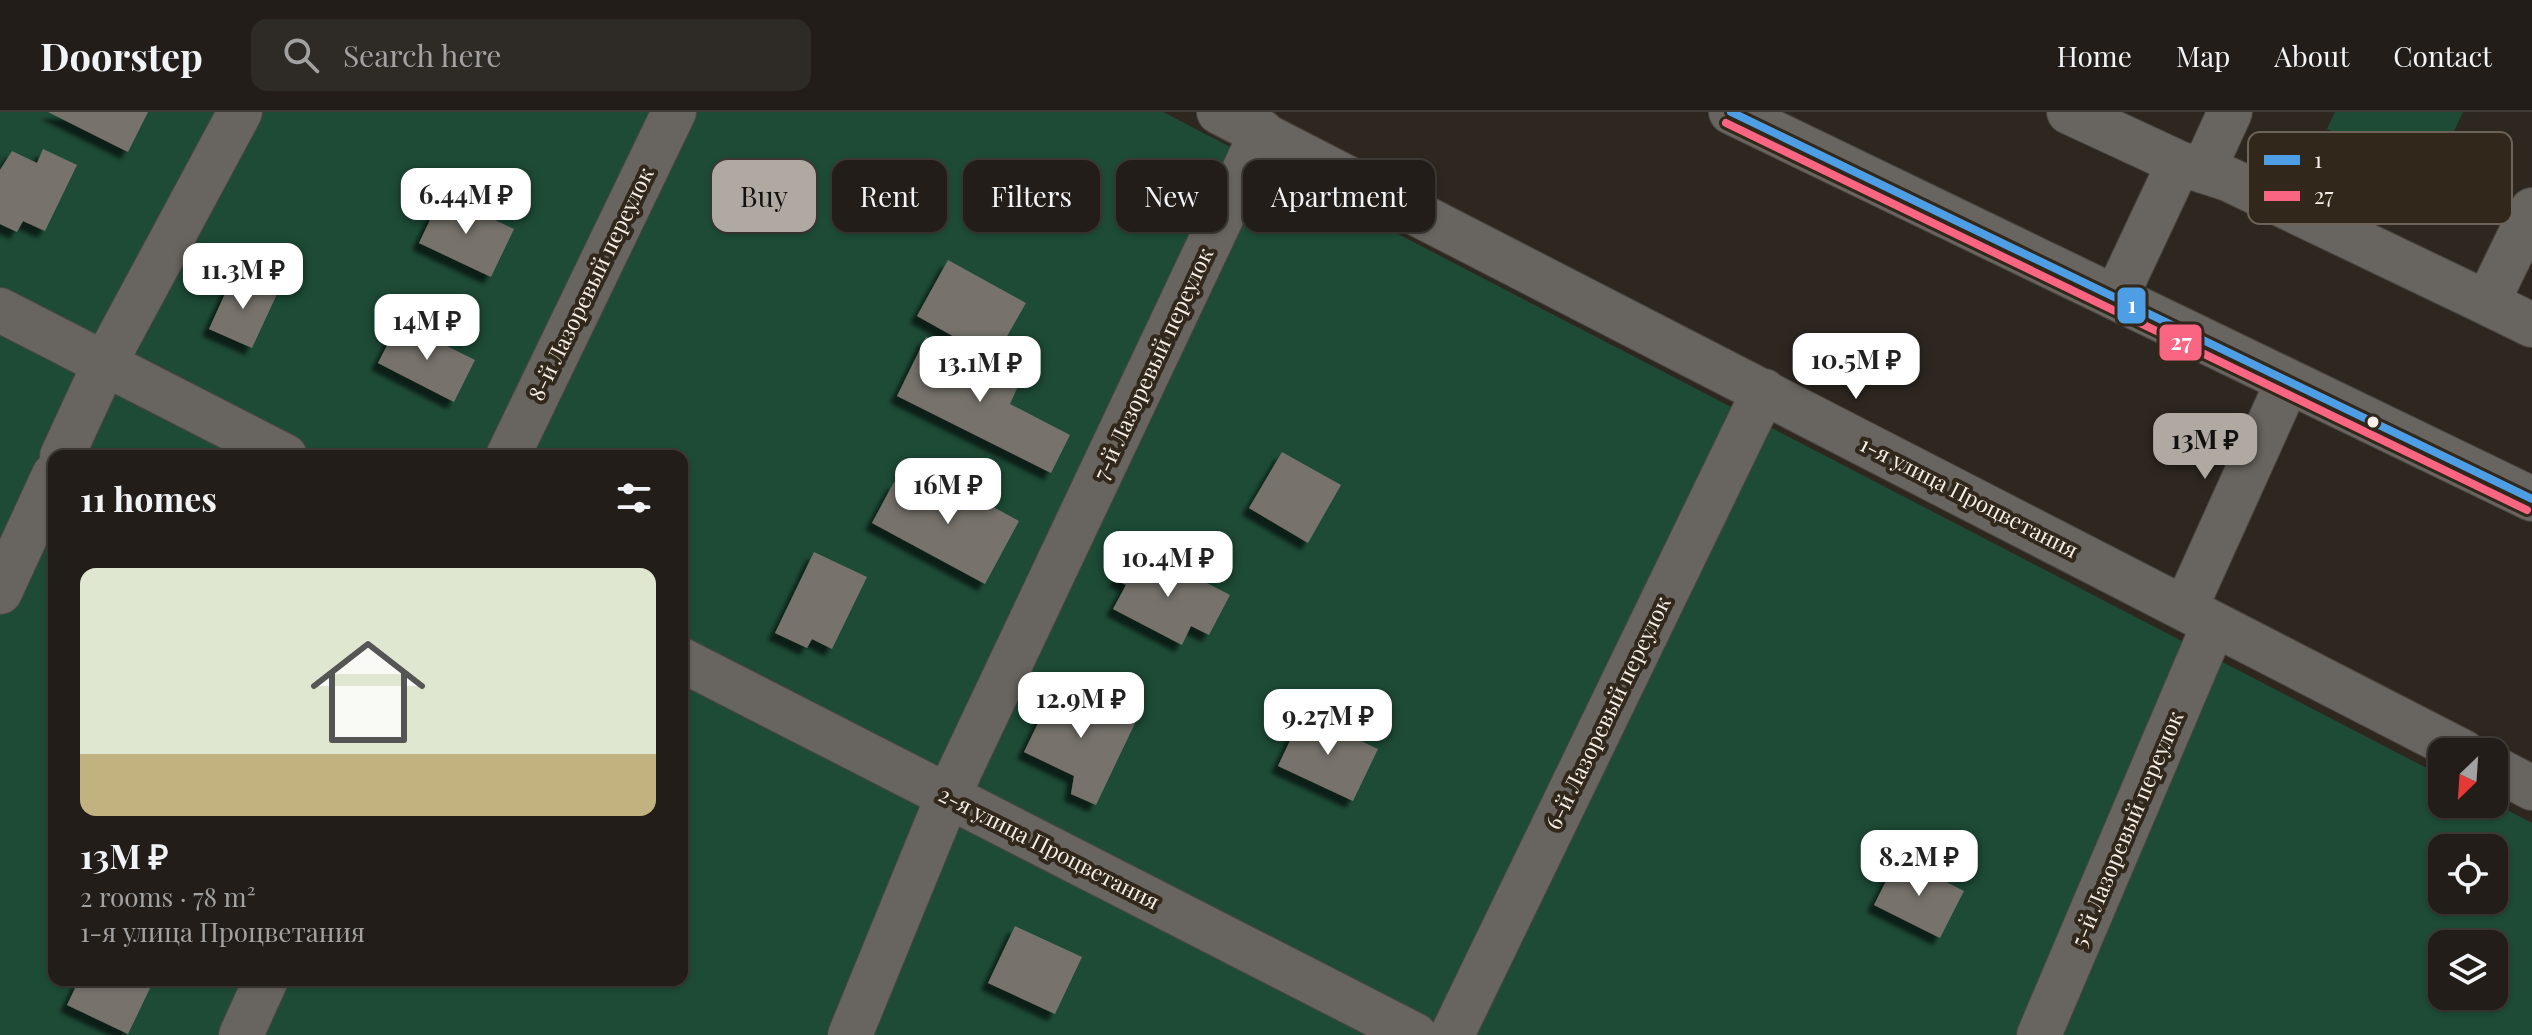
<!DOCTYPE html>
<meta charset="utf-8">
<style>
:root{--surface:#221d18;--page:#2e2a25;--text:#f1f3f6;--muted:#a2a2a2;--line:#3f3b37;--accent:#b0a9a1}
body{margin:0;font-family:"Playfair Display",serif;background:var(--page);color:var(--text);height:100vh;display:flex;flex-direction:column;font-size:30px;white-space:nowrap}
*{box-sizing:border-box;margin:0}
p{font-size:26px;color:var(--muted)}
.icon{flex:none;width:44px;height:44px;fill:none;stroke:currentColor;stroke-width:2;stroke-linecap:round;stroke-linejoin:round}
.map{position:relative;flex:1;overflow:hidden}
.details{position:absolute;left:48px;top:338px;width:640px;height:536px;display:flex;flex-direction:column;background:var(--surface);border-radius:16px;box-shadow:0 2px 6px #0004,0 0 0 2px var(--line)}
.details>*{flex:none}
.hud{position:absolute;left:712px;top:48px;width:760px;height:72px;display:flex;gap:16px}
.needle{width:52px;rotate:205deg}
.tools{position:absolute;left:2428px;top:626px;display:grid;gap:16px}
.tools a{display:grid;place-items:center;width:80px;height:80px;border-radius:16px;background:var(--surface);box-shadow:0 2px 6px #0004,0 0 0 2px var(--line);font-size:40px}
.price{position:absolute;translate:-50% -68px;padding:0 18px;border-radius:16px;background:#fff;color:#222;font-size:26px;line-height:52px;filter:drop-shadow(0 2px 4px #0008)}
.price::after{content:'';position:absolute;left:50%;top:48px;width:24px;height:18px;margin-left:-12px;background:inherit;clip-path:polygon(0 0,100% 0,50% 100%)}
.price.on{background:var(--accent);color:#111}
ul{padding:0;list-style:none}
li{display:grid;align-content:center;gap:16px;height:424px;padding:0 32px}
li span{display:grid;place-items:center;height:248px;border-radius:16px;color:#555}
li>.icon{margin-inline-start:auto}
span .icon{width:144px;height:144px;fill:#fffc;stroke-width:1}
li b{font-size:34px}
h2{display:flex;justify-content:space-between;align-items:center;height:96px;padding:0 32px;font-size:34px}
.tag{padding:0 28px;border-radius:16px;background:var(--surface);box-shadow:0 2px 6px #0004,0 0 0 2px var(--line);font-size:28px;line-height:72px}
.tag.on{background:var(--accent);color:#111}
header{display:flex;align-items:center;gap:48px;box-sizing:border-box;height:112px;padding:0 40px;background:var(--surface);border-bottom:2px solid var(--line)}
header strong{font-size:38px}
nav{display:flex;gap:44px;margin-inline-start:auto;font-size:28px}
.search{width:560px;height:72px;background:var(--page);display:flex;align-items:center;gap:20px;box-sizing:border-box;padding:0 28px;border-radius:16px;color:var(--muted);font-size:30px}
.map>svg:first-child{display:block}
.green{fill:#1d4b36;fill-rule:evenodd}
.building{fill:#77726c;filter:url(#shadow)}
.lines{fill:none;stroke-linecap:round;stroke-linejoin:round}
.minor-casing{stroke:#4a453f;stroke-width:46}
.minor{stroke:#68645f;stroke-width:44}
.bus-1-casing{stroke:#32271b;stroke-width:14}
.bus-2-casing{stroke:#32271b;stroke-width:14}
.bus-1{stroke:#4d9ee5;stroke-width:8}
.bus-2{stroke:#fa6682;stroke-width:8}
.bus-dot{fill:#f6efe7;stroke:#32271b;stroke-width:3}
.labels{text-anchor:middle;stroke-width:8;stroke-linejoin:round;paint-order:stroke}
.street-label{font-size:22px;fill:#f6efe7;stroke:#32271b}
.key{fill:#32271b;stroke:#6d6358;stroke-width:2}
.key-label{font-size:22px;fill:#f6efe7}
.line-badge{stroke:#32271b;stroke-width:3}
.badge-label{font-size:22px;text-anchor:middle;font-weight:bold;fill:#fff}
</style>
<header>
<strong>Doorstep</strong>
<div class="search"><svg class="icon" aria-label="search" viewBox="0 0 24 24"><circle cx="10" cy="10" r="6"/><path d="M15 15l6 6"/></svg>Search here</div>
<nav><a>Home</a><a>Map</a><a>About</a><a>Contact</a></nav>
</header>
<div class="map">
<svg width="2532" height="923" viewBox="0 0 2532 923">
<defs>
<filter id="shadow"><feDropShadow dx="-7" dy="7" stdDeviation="2" flood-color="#0009"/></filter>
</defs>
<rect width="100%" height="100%" fill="#2d2720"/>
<!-- green -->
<path class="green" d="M0 0H1163L2442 664V692L2494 691 2532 711V923H0ZM54 344H682V868H54ZM2442 736H2494V788H2442ZM2442 832H2494V884H2442Z
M2335 0H2463L2432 66 2327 17Z"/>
<!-- building -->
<path class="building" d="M48 0H148L128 40Z
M43 37 77 53 45 119 23 109 17 120 0 112V58L12 39 37 51Z
M442 83 514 117 491 165 419 131Z
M948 148 1026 191 994 247 917 204Z
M234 162 277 182 252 236 209 217Z
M399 210 475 248 454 290 378 251Z
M926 225 1019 272 1010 292 1070 323 1051 361 897 284Z
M1282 340 1341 373 1308 431 1249 396Z
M933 362 1019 409 985 472 872 411 894 370 921 385Z
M1143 438 1230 483 1209 523 1191 514 1182 533 1113 497 1126 473 1116 468 1124 453 1132 457Z
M814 440 867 465 832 537 812 527 807 536 775 521Z
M1058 570 1137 607 1096 693 1071 682 1074 664 1024 640Z
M1303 601 1378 637 1353 689 1278 654Z
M1898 745 1964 779 1940 826 1874 793Z
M1015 814 1082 845 1055 902 988 871Z
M79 868H154L128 922 67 893Z"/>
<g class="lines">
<defs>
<path id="minor" d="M1219 0 2463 640
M1731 0 2532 387
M2069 0 2179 51 2228 67 2487 191
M2203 59 2230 0
M2532 98 2487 191 2532 213
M2116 185 2179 51
M0 198 285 344
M62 344 105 251 240 0
M508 344 674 0
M0 480 54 363
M2185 497 2288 269
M682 548 1415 923
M2494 656 2532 676
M241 923 266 868
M850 923 948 684 1262 20
M1452 923 1764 279
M2039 923 2214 512"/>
</defs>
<!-- minor casing -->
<use href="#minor" class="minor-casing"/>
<!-- minor -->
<use href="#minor" class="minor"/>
<defs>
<path id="bus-1" d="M1731 0 2532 387"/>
<path id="bus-2" d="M1726 11 2527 398"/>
</defs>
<!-- bus-1 casing -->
<use href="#bus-1" class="bus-1-casing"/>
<!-- bus-2 casing -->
<use href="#bus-2" class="bus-2-casing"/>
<!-- bus-1 -->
<use href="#bus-1" class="bus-1"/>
<!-- bus-2 -->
<use href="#bus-2" class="bus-2"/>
</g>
<!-- markers -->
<circle class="bus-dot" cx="2373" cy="310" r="7"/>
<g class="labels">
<!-- street labels -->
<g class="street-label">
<text transform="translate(591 172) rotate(-64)" y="8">8-й Лазоревый переулок</text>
<text transform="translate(1153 252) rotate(-65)" y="8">7-й Лазоревый переулок</text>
<text transform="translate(1969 385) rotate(27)" y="8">1-я улица Процветания</text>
<text transform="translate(1608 601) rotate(-64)" y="8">6-й Лазоревый переулок</text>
<text transform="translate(2127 717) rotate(-67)" y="8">5-й Лазоревый переулок</text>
<text transform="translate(1049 736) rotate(27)" y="8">2-я улица Процветания</text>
</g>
</g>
<!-- legend -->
<rect x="2248" y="20" width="264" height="92" rx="12" class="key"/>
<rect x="2264" y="43" width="36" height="10" fill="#4d9ee5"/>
<rect x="2264" y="79" width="36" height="10" fill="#fa6682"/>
<g class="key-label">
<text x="2314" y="56">1</text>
<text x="2314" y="92">27</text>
</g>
<g class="line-badge">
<rect x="2116" y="174" width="31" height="39" rx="8" fill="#4d9ee5"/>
<rect x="2158" y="211" width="45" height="39" rx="8" fill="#fa6682"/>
</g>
<g class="badge-label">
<text x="2132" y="201">1</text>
<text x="2181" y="238">27</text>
</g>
</svg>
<div class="tools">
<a><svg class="needle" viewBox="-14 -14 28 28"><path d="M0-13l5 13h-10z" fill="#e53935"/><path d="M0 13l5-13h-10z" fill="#a2a2a2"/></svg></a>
<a><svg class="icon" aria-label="locate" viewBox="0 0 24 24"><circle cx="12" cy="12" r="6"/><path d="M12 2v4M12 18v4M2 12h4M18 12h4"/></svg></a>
<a><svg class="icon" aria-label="layers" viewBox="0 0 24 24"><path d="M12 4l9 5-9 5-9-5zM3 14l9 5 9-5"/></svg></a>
</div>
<b class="price" style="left:466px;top:124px">6.44M ₽</b>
<b class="price" style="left:243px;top:199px">11.3M ₽</b>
<b class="price" style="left:427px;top:250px">14M ₽</b>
<b class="price" style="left:1856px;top:289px">10.5M ₽</b>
<b class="price" style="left:980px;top:292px">13.1M ₽</b>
<b class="price on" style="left:2205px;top:369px">13M ₽</b>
<b class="price" style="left:948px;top:414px">16M ₽</b>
<b class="price" style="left:1168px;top:487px">10.4M ₽</b>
<b class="price" style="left:1081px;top:628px">12.9M ₽</b>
<b class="price" style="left:1328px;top:645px">9.27M ₽</b>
<b class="price" style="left:1919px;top:786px">8.2M ₽</b>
<div class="hud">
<a class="tag on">Buy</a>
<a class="tag">Rent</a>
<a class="tag">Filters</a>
<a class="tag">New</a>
<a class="tag">Apartment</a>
</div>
<section class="details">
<h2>11 homes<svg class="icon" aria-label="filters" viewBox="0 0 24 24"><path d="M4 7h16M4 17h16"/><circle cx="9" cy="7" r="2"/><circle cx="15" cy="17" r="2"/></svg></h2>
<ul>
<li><span style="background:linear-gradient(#dfe7d0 75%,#c2b280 0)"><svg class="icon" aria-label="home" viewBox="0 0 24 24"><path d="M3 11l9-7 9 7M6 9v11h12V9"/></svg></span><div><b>13M ₽</b><p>2 rooms · 78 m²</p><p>1-я улица Процветания</p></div></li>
</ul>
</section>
</div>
